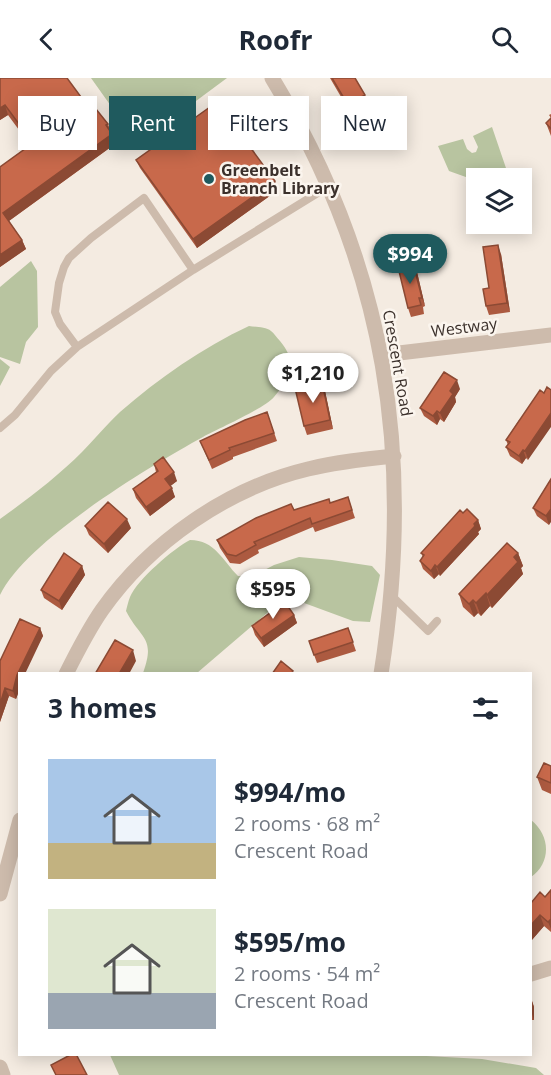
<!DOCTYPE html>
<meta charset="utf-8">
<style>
:root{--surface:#fff;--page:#f2f2f3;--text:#1f2937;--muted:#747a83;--accent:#1f5a5e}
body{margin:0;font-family:"Open Sans",sans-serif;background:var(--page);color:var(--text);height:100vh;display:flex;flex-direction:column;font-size:22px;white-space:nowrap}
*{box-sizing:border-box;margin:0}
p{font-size:20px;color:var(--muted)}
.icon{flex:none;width:33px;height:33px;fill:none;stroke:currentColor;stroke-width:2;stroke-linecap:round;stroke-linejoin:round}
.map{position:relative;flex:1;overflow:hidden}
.details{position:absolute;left:18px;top:594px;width:514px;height:384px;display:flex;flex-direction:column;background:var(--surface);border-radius:0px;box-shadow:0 3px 15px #0003}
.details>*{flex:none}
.banner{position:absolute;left:18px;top:18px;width:516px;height:54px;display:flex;gap:12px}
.fabs{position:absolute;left:466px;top:90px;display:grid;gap:12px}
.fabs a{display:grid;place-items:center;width:66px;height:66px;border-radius:0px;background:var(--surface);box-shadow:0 3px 15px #0003;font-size:30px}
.price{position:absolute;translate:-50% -51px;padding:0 14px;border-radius:21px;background:#fff;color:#222;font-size:20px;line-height:39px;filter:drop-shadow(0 2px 3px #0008)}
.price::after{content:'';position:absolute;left:50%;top:36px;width:18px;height:14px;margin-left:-9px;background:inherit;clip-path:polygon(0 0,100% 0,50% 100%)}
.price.active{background:var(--accent);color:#fff}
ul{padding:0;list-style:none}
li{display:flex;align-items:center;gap:18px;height:150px;padding:0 30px}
li span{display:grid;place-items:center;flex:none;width:168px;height:120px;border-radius:0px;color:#555}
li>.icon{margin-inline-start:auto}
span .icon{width:72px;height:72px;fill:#fffc;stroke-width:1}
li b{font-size:26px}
h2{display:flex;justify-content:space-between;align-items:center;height:72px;padding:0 30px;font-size:26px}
.pill{padding:0 21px;border-radius:0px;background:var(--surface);box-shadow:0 3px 15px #0003;font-size:21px;line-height:54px}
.pill.active{background:var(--accent);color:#fff}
header{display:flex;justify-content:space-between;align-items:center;height:78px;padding:0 30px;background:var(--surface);font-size:27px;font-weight:700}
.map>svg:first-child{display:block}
.green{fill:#b8c4a0}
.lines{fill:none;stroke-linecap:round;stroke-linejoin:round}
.lane{stroke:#cdbbac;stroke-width:8}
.street{stroke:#cdbbac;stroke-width:15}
.wall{fill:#ac5a40}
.shaded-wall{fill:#8c4a34}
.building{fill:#c8694b;stroke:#8c4a34;stroke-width:1.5}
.poi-dot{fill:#1f5a5e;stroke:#fbf5ee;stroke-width:2}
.labels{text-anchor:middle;stroke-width:5;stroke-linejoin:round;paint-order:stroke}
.poi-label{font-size:16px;font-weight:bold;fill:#3b302b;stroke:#fbf5ee;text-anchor:start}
.street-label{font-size:16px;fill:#3b302b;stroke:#fbf5ee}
</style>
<header><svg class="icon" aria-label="back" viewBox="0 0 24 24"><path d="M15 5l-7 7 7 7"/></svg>Roofr<svg class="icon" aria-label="search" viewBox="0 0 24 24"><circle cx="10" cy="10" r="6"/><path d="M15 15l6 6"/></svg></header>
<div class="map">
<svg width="551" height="997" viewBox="0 0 551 997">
<rect width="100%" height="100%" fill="#f4ebe1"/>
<!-- green -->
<path class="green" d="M91 0H227L138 66Z
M492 49 507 93V100H477V103L449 93 438 68 463 61 467 71 472 75 476 74 478 69 473 58Z
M31 183 37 193 38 249 26 264 20 286 0 279V209Z
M249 248C255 249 266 249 271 253 274 255 277 260 280 263 298 284 290 300 274 319 265 330 218 351 203 359 148 389 26 463 0 517V441C28 421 57 399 82 374 95 361 106 347 120 334 159 300 202 270 249 248Z
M0 281 10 289 0 308Z
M190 462C215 462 223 483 238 498L251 499 274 487 299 479 332 482 372 488 380 497 370 544 353 543 296 522 274 529 197 595H143C156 559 141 562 126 533 127 529 128 524 130 519 137 502 174 470 190 462Z
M531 742C551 758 551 785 531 799Z
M110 977H408L482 981 536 990 544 997H119Z"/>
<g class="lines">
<!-- lane -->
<path class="lane" d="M77 269 60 246 55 234 59 205 64 189 69 180 91 160 144 120 193 192
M0 350 15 337 51 293 77 269 193 192 329 108
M392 518 428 553 437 543"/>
<!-- street -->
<path class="street" d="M272 0C387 188 415 380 381 596
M382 277 551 257
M66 596C77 574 88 552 102 532 150 464 228 410 308 391 336 384 365 381 394 378
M0 816 20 742
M531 896 551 890
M0 989 3 997"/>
</g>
<!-- wall -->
<path class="wall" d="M0 0 92 34 108 46 115 66 9 143 22 162 26 171 0 189V89L30 67 8 37 0 42Z
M330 0H355L365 17 368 25 351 36Z
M551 36V58L546 45 551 40 549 37Z
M136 82 278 112 197 170 140 90Z
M501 176 510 234 489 237 486 228 489 210Z
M417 194 425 228 423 229 424 236 411 239 408 230Z
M322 304 325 313 333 351 307 357 304 348Z
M460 311 455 319 456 324 444 344 440 341 437 347 424 338 420 330Z
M267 334 277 363 233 379V381L212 391 200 363Z
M519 342 528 382 526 380 522 386 510 378 506 369 508 367 506 362Z
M154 386 177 403 170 408 175 419 150 438 136 420 133 411 156 394Z
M551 401 549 447 537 438 533 430Z
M348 419 355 440 315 454 313 449 258 472 259 475 240 486 230 485 220 470 217 462 294 432 330 425Z
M463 435 478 442 481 451 478 454 479 456 440 498 439 496 434 501 423 491 420 483 423 479 421 475Z
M85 448 131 450 108 475 89 457Z
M518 475 523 488 521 490 523 496 492 530 490 528 481 538 478 535 474 539 463 529 459 516Z
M82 488 85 497 62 532 44 520 41 512Z
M294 537 297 545 264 569 255 557 252 548Z
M40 550 43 558 20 596V610L16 621 9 618 0 644V583Z
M348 550 356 573 317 585 309 563Z
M551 688V716L542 712 537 699Z
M551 812V854L544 848 531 863V825L545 819Z
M531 920 534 929V942H531Z"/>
<!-- shaded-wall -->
<path class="shaded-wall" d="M5 27 8 37 0 42V30Z
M112 56 115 66 6 145 3 135Z
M275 103 278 112 197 170 193 161Z
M22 162 26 171 0 189V177Z
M498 167 501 176 510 234 507 225Z
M413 185 417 194 425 228 422 220Z
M457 302 460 311 455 319 456 324 444 344 440 335 450 313Z
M322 304 325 313 333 351 330 342Z
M437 333 440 341 437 347 433 338Z
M551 335V349L528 382 525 373Z
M523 372 526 380 522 386 519 378Z
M174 394 177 403 168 410 165 401Z
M172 410 175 419 150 438 146 429Z
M551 431V444L549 447 546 438Z
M127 441 131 450 108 475 104 466Z
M478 442 481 451 478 454 479 456 440 498 437 489Z
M518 475 523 488 521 490 523 496 492 530 487 517Z
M435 487 439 496 434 501 431 493Z
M82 488 85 497 62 532 59 523Z
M486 515 490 528 481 538 476 525Z
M473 522 478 535 474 539 469 526Z
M294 537 297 545 264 569 261 560Z
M40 550 43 558 25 596H20V610L16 621 13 613 17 597Z
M133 572 136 583 129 596H119Z
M5 610 9 618 0 644V626Z
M540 837 544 848 531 863V847Z
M551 841V851L548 844Z
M531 920 534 929V942L531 933Z"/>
<!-- building -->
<path class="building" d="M0 0H67L92 34 96 31 108 46 106 47 112 56 3 135 22 162 0 177V89L33 65 5 27 0 30Z
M332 0H355L365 17 348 27Z
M217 24 275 103 193 161 136 82Z
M551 40V51L546 45Z
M498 167 507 225 486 228 483 211 489 210 483 169Z
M413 185 422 220H419L421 227 408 230 398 189Z
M444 294 457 302 450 313 453 316 440 335 437 333 433 338 420 330Z
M322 304 330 342 304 348 295 310Z
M547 309 551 312V335L525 373 523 372 519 378 506 369 510 364 506 362 540 312 544 315Z
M267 334 274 355 229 370 230 372 209 382 200 363 245 342Z
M163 379 174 394 165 401 172 410 146 429 133 411 158 393 154 386Z
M551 401V431L546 438 533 430Z
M348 419 352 432 312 446 310 440 254 464 256 467 236 478 227 476 217 462 256 440 291 426 294 432 329 421 330 425Z
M108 424 127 441 104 466 85 448Z
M467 431 478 442 474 446 475 448 437 489 435 487 431 493 420 483 424 477 421 475 460 432 463 435Z
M507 465 518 475 514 479 518 484 487 517 486 515 476 525 473 522 469 526 459 516Z
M64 475 82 488 59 523 41 512Z
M285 524 294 537 261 560 252 548Z
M20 541 40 550 17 597 13 613 5 610 0 626V583Z
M348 550 353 564 314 577 309 563Z
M115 562 133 572 119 596H95Z
M281 583 293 593 291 596H272Z
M544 685 551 688V705L537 699Z
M551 812V841L548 844 540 837 531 847V825L540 814 545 819Z
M72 976H76L87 997H56L51 987Z"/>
<!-- markers -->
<circle class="poi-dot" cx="209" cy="101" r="6"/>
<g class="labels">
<!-- poi labels -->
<g class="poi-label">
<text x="221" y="98">Greenbelt<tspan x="221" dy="18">Branch Library</tspan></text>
</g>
<!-- street labels -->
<g class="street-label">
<text transform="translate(464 249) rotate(-7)" y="6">Westway</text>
<text transform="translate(398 285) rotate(80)" y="6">Crescent Road</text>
</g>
</g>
</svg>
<div class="fabs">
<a><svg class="icon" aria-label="layers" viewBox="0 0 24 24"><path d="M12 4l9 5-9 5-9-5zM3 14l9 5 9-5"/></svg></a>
</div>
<b class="price active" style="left:410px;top:207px">$994</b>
<b class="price" style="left:313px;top:326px">$1,210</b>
<b class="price" style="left:273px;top:542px">$595</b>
<div class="banner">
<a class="pill">Buy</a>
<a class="pill active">Rent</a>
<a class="pill">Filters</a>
<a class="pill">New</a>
</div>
<section class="details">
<h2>3 homes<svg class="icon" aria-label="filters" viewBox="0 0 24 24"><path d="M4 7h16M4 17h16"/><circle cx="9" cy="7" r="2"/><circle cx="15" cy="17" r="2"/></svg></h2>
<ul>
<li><span style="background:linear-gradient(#a9c7e8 70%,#c2b280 0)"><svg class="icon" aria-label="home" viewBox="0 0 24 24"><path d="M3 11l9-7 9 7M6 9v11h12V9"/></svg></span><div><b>$994/mo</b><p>2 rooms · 68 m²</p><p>Crescent Road</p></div></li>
<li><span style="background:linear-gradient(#dfe7d0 70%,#9aa5b1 0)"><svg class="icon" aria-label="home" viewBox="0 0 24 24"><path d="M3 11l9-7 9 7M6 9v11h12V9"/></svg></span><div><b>$595/mo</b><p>2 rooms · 54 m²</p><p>Crescent Road</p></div></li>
</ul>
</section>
</div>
